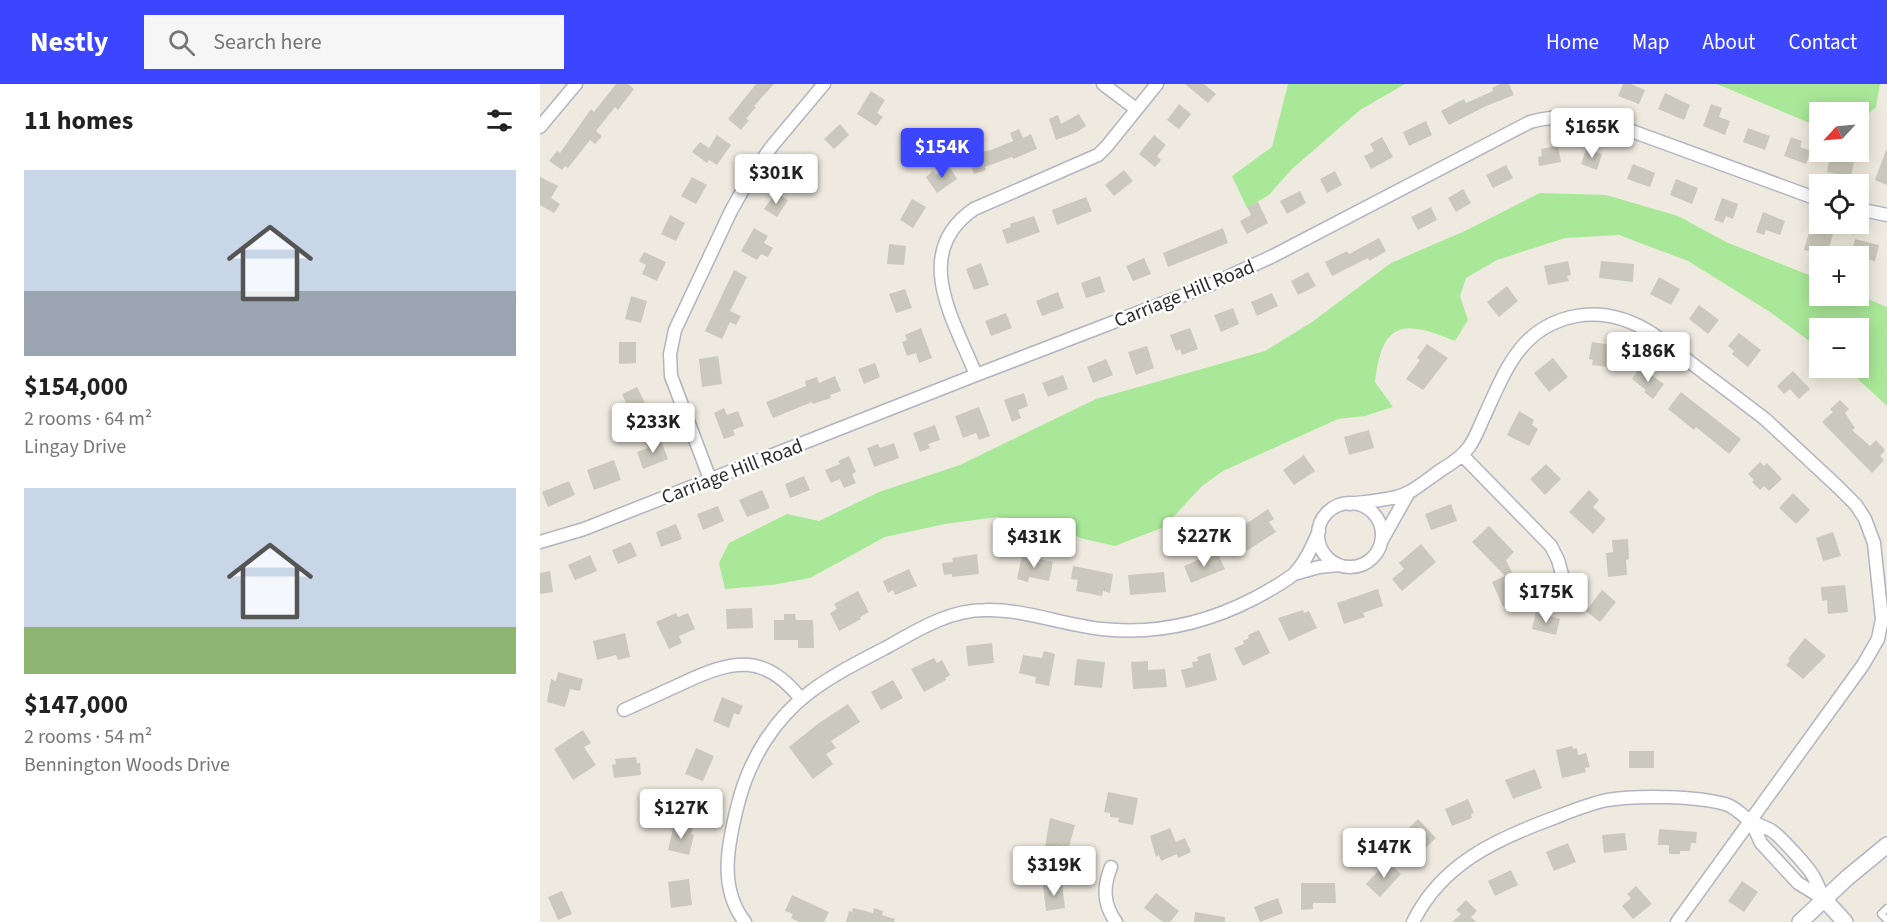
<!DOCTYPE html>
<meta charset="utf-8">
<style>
:root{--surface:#fff;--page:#f6f6f6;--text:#222;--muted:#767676;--accent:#3c45ff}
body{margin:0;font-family:"Source Sans 3",sans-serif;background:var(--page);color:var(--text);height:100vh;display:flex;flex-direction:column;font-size:22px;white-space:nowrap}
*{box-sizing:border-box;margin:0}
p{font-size:20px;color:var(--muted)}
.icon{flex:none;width:33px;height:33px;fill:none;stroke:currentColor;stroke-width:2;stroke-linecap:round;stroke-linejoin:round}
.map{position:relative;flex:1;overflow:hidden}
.details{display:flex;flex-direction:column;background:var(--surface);width:540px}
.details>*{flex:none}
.needle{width:39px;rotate:244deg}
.fabs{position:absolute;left:1269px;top:18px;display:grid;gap:12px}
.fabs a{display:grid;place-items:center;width:60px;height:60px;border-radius:0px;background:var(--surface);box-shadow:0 3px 15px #0003;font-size:30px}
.price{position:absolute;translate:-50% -51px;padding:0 14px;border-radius:6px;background:#fff;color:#222;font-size:20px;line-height:39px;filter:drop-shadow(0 2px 3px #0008)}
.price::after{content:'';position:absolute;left:50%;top:36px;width:18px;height:14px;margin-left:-9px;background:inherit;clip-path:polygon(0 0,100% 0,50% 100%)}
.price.on{background:var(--accent);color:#fff}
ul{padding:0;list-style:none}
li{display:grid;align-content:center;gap:12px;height:318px;padding:0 24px}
li span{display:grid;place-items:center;height:186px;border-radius:0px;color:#555}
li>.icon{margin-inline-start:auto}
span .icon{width:108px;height:108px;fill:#fffc;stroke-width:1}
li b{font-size:26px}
h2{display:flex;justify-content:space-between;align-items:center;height:72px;padding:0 24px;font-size:26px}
header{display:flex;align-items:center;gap:36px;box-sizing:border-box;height:84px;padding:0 30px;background:var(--accent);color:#fff}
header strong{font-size:28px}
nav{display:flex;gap:33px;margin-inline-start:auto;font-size:21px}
.search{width:420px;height:54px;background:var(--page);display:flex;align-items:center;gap:15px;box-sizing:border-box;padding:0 21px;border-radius:0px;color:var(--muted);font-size:22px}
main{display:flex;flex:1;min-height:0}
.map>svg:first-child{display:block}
.green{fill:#a9e898}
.building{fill:#cbc8bd}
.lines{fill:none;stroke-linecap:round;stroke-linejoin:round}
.service-casing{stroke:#b3b3c1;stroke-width:9}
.minor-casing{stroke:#b3b3c1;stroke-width:15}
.tertiary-casing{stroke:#b3b3c1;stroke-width:18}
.service{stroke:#fff;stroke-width:6}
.minor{stroke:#fff;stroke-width:12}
.tertiary{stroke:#fff;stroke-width:15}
.labels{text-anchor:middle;stroke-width:5;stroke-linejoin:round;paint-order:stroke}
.street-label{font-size:20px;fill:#2d2d2d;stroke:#fff}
</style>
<header>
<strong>Nestly</strong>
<div class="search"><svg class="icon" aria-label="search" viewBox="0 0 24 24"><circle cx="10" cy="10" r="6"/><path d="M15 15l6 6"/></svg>Search here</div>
<nav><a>Home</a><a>Map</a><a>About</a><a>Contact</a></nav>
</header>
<main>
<section class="details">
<h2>11 homes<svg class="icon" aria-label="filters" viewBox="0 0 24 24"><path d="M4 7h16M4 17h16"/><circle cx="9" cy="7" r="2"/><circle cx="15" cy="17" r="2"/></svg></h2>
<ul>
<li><span style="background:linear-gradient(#c9d6e8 65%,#9aa5b1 0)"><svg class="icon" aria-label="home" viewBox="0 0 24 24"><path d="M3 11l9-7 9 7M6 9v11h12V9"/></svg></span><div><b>$154,000</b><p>2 rooms · 64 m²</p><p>Lingay Drive</p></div></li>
<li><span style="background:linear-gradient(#c9d6e8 75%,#8fb573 0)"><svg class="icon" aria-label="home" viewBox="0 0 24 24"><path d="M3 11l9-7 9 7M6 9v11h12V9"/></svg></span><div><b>$147,000</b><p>2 rooms · 54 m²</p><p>Bennington Woods Drive</p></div></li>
</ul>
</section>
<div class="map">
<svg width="1347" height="838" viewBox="0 0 1347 838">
<rect width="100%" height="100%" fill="#efeadf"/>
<!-- green -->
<path class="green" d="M748 0H865L820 26 752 85 729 111 707 124 692 92 732 63Z
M1177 0H1340L1336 23 1319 39 1318 28H1280L1279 43Z
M1000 109 1066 111 1138 132 1186 158 1279 195 1280 212 1318 211 1347 223V322L1306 284H1318V244H1280L1279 264 1230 228 1148 177 1079 151 1025 154 957 176 926 194 920 212 928 236 915 257C863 235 842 237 835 298L853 323 825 332 798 335 683 387 662 402 624 443 575 462 540 454 511 437 457 433 405 440 345 453 270 494 232 501 185 505 179 479 189 459 247 430 279 437 339 408 420 381 556 315 725 267 772 238 851 179 927 146Z"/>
<!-- building -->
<path class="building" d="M76 0H88L94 5 78 26 75 23 56 47 62 52 55 60 50 56 28 84 25 82 22 86 9 77 17 67 20 69 51 25 54 28Z
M216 0H234L214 22 216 23 206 35 209 36 201 46 188 35Z
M645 0H664L676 10 668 19Z
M960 0H969L974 11 946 22 909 41 901 27 924 15 926 19 953 7 952 4Z
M1083 0H1091L1105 6 1099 20 1078 12Z
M331 7 345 16 337 29 343 33 336 42 317 30Z
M1125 9 1150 21 1144 36 1118 25Z
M639 20 651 30 639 45 627 36Z
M1171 20 1182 24 1179 33 1190 37 1185 51 1163 42Z
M539 30 546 42 537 48 516 56 509 35 518 31 521 40Z
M886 37 892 51 869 62 863 48Z
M300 40 309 51 294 65 284 55Z
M1208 44 1230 52 1225 66 1203 58Z
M479 45 483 54 491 50 497 65 473 75 472 73 445 83 446 86 434 90 427 71 430 70 427 64 438 60 441 68 451 66 473 57 470 49Z
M177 51 191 61 177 81 169 76 167 79 152 68 160 58 169 64Z
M614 51 626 61 617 72 621 76 615 83 599 70Z
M842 53 853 73 831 85 824 72 834 67 830 60Z
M1251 53 1262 57 1260 63 1271 67 1266 80 1244 72Z
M1018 62 1021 78 999 82 998 73 1002 72 1001 65Z
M1046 65 1062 70 1057 86 1041 80Z
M1346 66H1347V101L1335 96Z
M265 69 277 79 264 97 251 87Z
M1290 73 1314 77 1311 93 1287 88Z
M1093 80 1115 89 1110 103 1087 95Z
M966 81 973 94 953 104 946 91Z
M409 82 417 95 397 109 386 93 393 87 396 91Z
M584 86 593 97 574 112 565 101Z
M795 87 802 101 787 109 780 95Z
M0 93 18 102 11 114 20 120 14 129 0 121Z
M152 93 167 101 156 120 141 112Z
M1136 95 1158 104 1152 120 1130 111Z
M923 105 931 119 916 128 908 114Z
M760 107 766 119 747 130 740 117Z
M236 108 248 116 237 133 224 125Z
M546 113 552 127 517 141 512 126Z
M1182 114 1198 120 1193 135 1186 132 1183 139 1174 136Z
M372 115 386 123 373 144 360 136Z
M718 118 728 139 707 150 700 137 711 131 707 123Z
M891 123 897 136 878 146 871 133Z
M1223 128 1245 137 1240 151 1226 146 1224 151 1216 148Z
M130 131 145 139 136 157 121 150Z
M494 132 500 148 467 160 462 146 471 143 470 140Z
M214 144 228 152 224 159 233 164 228 173 221 170 217 176 201 167Z
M683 144 688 159 628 183 623 169Z
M1270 145 1293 150 1289 165 1277 162 1275 169 1264 166Z
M839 154 846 167 829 177 828 174 792 192 785 178 807 167 809 170Z
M1315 155 1339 161 1335 177 1311 172Z
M349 160 366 162 364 181 347 180Z
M104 168 126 178 117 197 102 190 106 181 99 177Z
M604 174 611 190 593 197 586 182Z
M1028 177 1031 191 1027 192 1029 197 1008 201 1004 182Z
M1061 177 1094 180 1093 198 1059 194Z
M441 179 449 201 434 206 426 185Z
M194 186 207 193 190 227 201 232 196 241 190 238 182 255 165 247Z
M768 188 776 202 758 211 751 197Z
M560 192 565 208 546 214 541 199Z
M1119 193 1140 205 1131 221 1110 210Z
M967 202 978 217 959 233 947 218Z
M365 205 372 224 356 229 349 210Z
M518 208 524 224 502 232 496 217Z
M732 209 738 222 717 232 711 218Z
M91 212 107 217 101 239 85 235Z
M1159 221 1179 236 1168 250 1149 235Z
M693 224 699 240 681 248 674 231Z
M466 229 472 244 451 252 445 237Z
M381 244 392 274 379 279 376 269 367 272 362 258 367 256 365 251Z
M650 244 658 265 642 271 640 265 636 267 630 251Z
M1199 249 1221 266 1208 283 1192 270 1194 267 1188 262Z
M79 258H96V279L79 280Z
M1052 258 1078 262 1075 279 1068 278 1067 283 1052 281 1053 276 1049 275Z
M887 260 908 274 883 306 866 295 880 276 877 274Z
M607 262 614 284 596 291 588 268Z
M178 272 182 300 162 303 159 275Z
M1013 274 1028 293 1009 308 994 289Z
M566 275 573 291 553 299 547 283Z
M335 279 340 293 324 300 318 285Z
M1100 283 1124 300 1113 315 1104 308 1106 306 1092 295Z
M1253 287 1270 305 1259 315 1250 305 1244 310 1237 302Z
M523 291 528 305 508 313 502 299Z
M295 292 301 307 290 311 291 314 273 320 272 318 233 334 226 318 266 302 265 297 277 293 279 299Z
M97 303 109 327 93 334 82 310Z
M1141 308 1201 355 1189 370 1156 343 1154 346 1128 325Z
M484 309 488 322 478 326 481 334 472 338 464 316Z
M1300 316 1309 325 1305 329 1315 344 1312 346 1330 362 1336 356 1345 366 1340 372 1344 376 1332 389 1282 338 1293 328 1290 325Z
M439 323 450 352 439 356 436 349 423 354 415 332Z
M184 324 187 331 198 327 204 342 193 346 195 351 184 355 174 329Z
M979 327 994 336 992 341 998 345 989 362 967 351Z
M395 341 400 356 388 360 390 364 380 368 373 349Z
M829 346 834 364 809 371 804 353Z
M120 354 128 375 103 385 97 368 108 364 106 359Z
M354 359 359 374 334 383 327 364 338 360 340 364Z
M764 371 775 387 754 401 743 386Z
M309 372 316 388 312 390 316 399 304 404 300 395 291 399 285 386 300 380 298 377Z
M74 376 81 396 54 406 47 386Z
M1220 378 1224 382 1227 379 1242 395 1229 407 1224 402 1220 406 1212 398 1214 396 1208 390Z
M1006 380 1021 395 1005 411 990 395Z
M264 392 270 406 250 414 245 400Z
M29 397 35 411 8 423 2 408Z
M222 406 230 424 207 433 199 416Z
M1049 406 1059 416 1053 423 1066 435 1053 450 1029 428Z
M1253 409 1270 426 1256 440 1239 424Z
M911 420 917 437 891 446 885 430Z
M178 422 184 437 163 446 157 430Z
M728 425 734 435 729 438 736 448 707 467 694 448Z
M136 440 142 455 121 463 116 448Z
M949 442 974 468 966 476 980 505 976 507 980 515 963 523 952 498 965 492 932 458Z
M1293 448 1301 472 1283 477 1276 454Z
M1088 455 1089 475 1086 476 1087 491 1068 493 1066 469 1073 468 1072 456Z
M91 458 97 472 78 480 72 466Z
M881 460 896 478 862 507 852 495 864 485 859 479Z
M677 468 685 485 651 499 644 482Z
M437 470 439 490 412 493V490L404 491 402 479 413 478 412 474Z
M50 471 57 487 35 496 28 481Z
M482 471 513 478 509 497 489 493 488 498 477 495Z
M533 482 573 490 570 509 563 507 562 512 536 507 538 496 531 495Z
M369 485 377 502 355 511 353 506 348 509 343 497Z
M10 487 13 508 0 510V489Z
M624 488 626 508 590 511 588 491Z
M1305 501 1308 528 1288 530 1287 516 1282 517 1281 503Z
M838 505 843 522 823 529 825 533 804 540 797 519Z
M1062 506 1076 518 1060 538 1046 527Z
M318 507 329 528 320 533 321 535 299 547 290 529 297 525 294 520Z
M212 524 213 544 187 545 186 525Z
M763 526 764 529 769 527 777 544 749 557 738 534Z
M996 528 1020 535 1016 551 992 545Z
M136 529 138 533 148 529 155 545 139 552 142 559 129 565 116 538Z
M244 530H255L256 536H273L274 564H258V556H234V536H244Z
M719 546 730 569 703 582 694 564 704 560 703 557 709 554 708 551Z
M85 549 90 573 78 576 76 571 57 576 53 557Z
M1265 554 1286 572 1263 595 1246 581 1250 577 1248 575Z
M452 559 454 579 428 582 426 562Z
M504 567 515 570 509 602 495 599 496 593 479 589 483 571 502 574Z
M670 569 677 596 646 604 641 586 653 583 652 578 658 577 657 573Z
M394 574 397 579 402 576 410 591 405 594 406 596 384 608 371 585Z
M537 575 565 578 562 604 534 601Z
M608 577V586L625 585 627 603 593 605 591 578Z
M18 588 43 595 40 607 30 605 25 623 7 618 11 595 16 597Z
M353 596 363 614 341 626 331 608Z
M182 613 203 622 199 631 194 629 189 644 173 637Z
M308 620 320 638 291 657 296 664 286 670 293 680 273 695 249 663 279 639Z
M43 646 51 659 44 663 56 681 33 696 14 665Z
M1032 662 1033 665 1037 664 1038 671 1046 669 1050 683 1045 684 1046 688 1022 694 1016 666Z
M156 664 174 672 163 697 145 690Z
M1089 667H1114V684H1089Z
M96 673 97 679H100L101 691 74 694 72 681 76 680 75 675Z
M995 685 1002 704 973 715 965 696Z
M568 708 598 714 593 741 578 738 579 734 570 733V729L564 728Z
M928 715 934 729 931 730 932 734 912 742 905 725Z
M510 734 535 741 529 763 522 761 520 767 505 763Z
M878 735 896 754 873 775 861 763 866 757 861 752Z
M134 740 153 744 151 750 154 751 149 771 128 766Z
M630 744 636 758 645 754 651 768 638 774 637 770 621 777 619 771 616 773 610 752Z
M1119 745 1157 748 1156 759H1151L1150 767H1140V770H1129V761H1118Z
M1085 749 1087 766 1064 769 1062 751Z
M1028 759 1036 778 1014 787 1006 768Z
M847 777 861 790 840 813 826 800Z
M971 786 978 801 955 812 948 797Z
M149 795 152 821 131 824 128 798Z
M1202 797 1218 808 1204 828 1188 817Z
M522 798 525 824 506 827 503 801Z
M761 799H795L796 819H773V825L761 826Z
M1096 802 1112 820 1093 835 1082 822 1091 814 1087 810Z
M22 807 32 830 18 836 8 813Z
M616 809 639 827 630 838H623L604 824Z
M252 811 289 828 284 838H259L251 834 253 830 245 827Z
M738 814 743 829 720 838 714 823Z
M926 816 937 827 931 833 936 838H912L921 830 916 826Z
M313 824 333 829 334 824 343 827 342 831 355 835 354 838H306L309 827 312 828Z
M655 828 685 833V838H654Z"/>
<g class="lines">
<defs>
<path id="service" d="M1347 824 1341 830 1347 836"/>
<path id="minor" d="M563 0 596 25
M0 43 36 0
M1318 125 1347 131
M436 291C414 236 370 169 434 125L558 71 567 62 617 0
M922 371 1011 462 1018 476 1023 494
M170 395 131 292 130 270 135 246 191 127 210 93 232 62 284 0
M778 451a32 32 0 1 1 64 0a32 32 0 1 1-64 0Z
M809 420C828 417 853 417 871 407 881 401 891 393 901 386 911 380 922 373 929 363 935 355 939 344 943 335 965 288 979 243 1036 232 1064 227 1090 235 1113 250L1225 335 1298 403 1316 421 1325 435 1334 459 1342 535 1338 555 1323 581 1137 838
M842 456 869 408
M0 458 44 445 436 291 670 201 733 172 990 38C1017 31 1039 32 1067 38L1280 116
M754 490 779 483 799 481
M84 626C104 617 123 608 143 599 192 576 224 568 261 615
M1211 737 1221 759 1258 799 1284 815
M571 783C563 803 563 820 576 838
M205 838C178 804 188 759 198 720 209 676 234 635 270 608 294 590 322 576 349 562 379 545 410 526 445 526 485 525 523 541 562 545 617 551 667 539 715 514 728 507 743 499 754 490 766 478 772 462 779 447
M873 838C901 781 954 756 1011 735 1029 728 1048 720 1067 716 1097 711 1156 712 1185 720 1196 723 1202 732 1211 737 1218 741 1226 743 1232 747 1240 752 1267 782 1272 790 1277 798 1280 807 1284 815"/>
<path id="tertiary" d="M1284 815 1305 838
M1260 838 1307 794 1347 761"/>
</defs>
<!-- service casing -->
<use href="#service" class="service-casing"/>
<!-- minor casing -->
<use href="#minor" class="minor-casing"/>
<!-- tertiary casing -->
<use href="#tertiary" class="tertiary-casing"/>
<!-- service -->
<use href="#service" class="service"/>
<!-- minor -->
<use href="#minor" class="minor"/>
<!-- tertiary -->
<use href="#tertiary" class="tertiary"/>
</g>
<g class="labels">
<!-- street labels -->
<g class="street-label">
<text transform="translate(644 209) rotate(-22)" y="7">Carriage Hill Road</text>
<text transform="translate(192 387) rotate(-21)" y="7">Carriage Hill Road</text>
</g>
</g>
</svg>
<div class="fabs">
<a><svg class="needle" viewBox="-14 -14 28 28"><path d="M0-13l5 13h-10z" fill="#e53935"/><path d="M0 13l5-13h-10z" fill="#767676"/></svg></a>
<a><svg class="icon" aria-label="locate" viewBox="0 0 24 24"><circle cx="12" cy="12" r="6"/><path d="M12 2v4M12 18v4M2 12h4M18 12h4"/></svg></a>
<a>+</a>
<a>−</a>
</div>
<b class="price" style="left:1052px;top:75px">$165K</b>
<b class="price on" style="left:402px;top:95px">$154K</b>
<b class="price" style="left:236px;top:121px">$301K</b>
<b class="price" style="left:1108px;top:299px">$186K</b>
<b class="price" style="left:113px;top:370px">$233K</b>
<b class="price" style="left:664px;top:484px">$227K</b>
<b class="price" style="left:494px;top:485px">$431K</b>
<b class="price" style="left:1006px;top:540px">$175K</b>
<b class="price" style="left:141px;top:756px">$127K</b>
<b class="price" style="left:844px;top:795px">$147K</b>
<b class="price" style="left:514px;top:813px">$319K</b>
</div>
</main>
